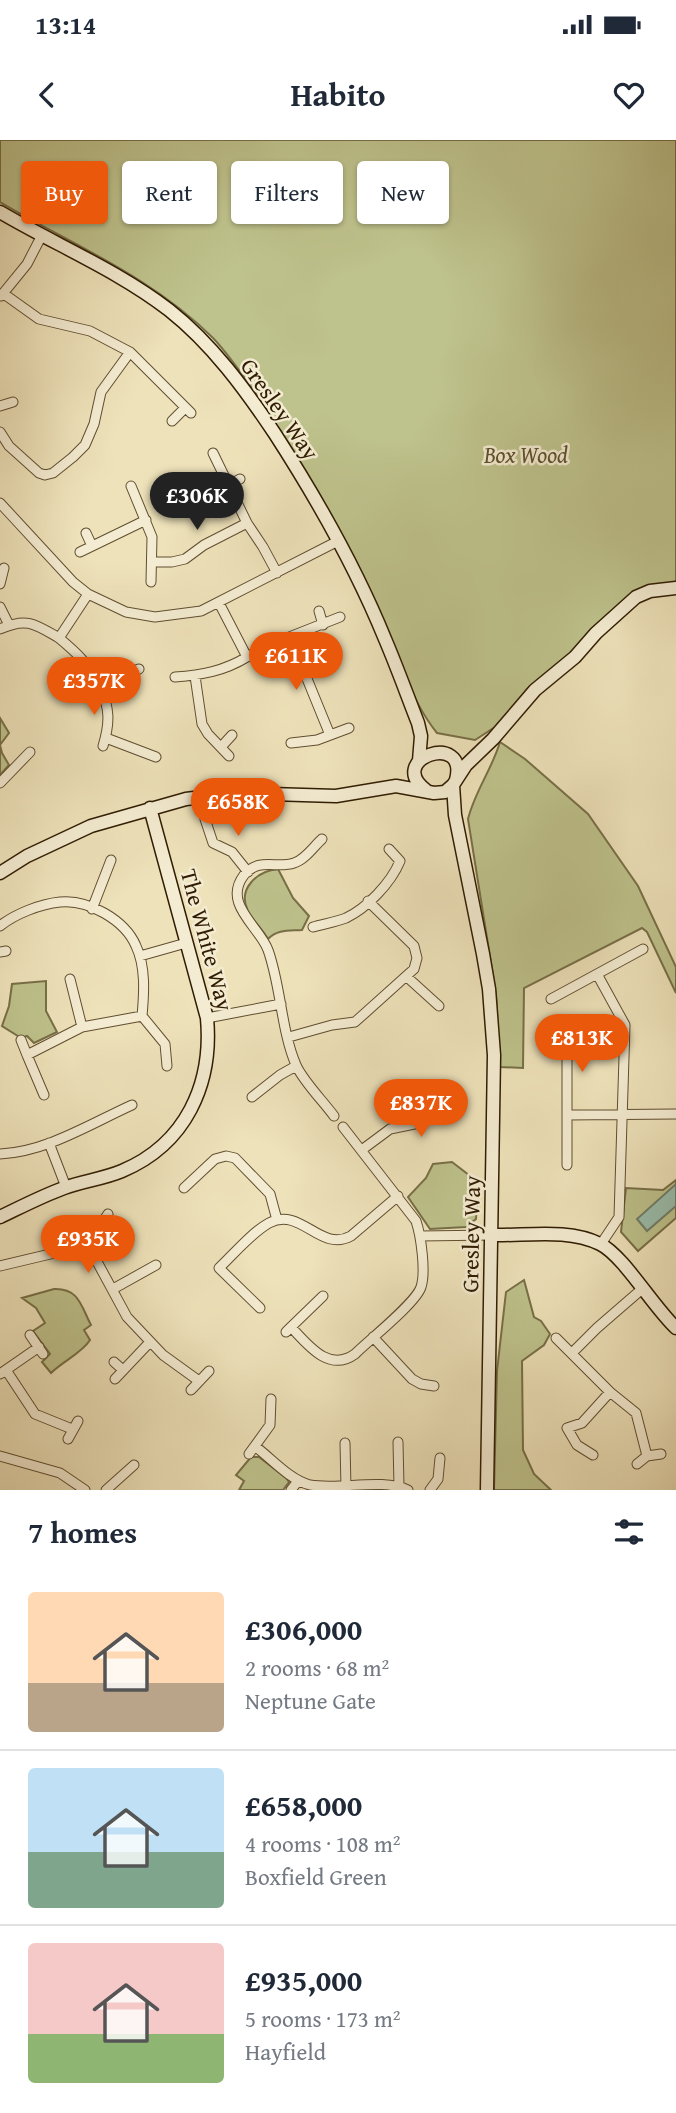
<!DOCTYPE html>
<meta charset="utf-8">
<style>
:root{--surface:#fff;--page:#f2f2f3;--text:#1f2937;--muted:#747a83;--line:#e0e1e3;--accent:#ea580c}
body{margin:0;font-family:"Gentium Book Plus",serif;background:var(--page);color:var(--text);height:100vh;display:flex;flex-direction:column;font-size:26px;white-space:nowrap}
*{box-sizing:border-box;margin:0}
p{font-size:23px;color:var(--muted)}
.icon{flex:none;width:38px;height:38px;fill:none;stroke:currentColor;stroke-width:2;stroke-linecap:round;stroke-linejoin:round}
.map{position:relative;height:1350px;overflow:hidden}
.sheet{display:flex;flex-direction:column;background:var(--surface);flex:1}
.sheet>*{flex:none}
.top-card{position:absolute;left:21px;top:21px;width:635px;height:63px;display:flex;gap:14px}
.price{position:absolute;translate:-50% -60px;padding:0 16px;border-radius:24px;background:var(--accent);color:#fff;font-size:23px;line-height:46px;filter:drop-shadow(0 2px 4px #0008)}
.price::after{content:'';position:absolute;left:50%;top:42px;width:21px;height:16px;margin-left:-10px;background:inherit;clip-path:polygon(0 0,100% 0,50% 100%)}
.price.on{background:#222;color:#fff}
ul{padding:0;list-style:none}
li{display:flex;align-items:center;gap:21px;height:175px;padding:0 28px}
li+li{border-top:2px solid var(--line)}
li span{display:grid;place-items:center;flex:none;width:196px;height:140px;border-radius:7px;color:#555}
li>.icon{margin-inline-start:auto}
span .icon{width:84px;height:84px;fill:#fffc;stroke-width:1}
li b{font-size:30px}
h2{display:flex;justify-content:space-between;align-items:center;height:84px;padding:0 28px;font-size:30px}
.pill{padding:0 24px;border-radius:7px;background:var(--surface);box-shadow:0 2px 5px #0004;font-size:24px;line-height:63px}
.pill.on{background:var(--accent);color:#fff}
.status{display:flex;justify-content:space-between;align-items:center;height:49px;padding:0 35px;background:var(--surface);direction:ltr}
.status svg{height:19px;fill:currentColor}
header{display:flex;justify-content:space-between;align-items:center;height:91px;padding:0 28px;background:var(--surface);font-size:32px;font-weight:700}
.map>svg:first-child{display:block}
.green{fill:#bec28c;stroke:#776f47;stroke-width:2}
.water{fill:#9abeac;stroke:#707d68;stroke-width:2}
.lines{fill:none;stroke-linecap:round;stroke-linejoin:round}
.street-casing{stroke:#604e30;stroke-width:11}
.secondary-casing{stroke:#301c02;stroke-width:15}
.street{stroke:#f4ecd2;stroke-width:9}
.secondary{stroke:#f4ecd2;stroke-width:12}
.labels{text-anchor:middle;stroke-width:5;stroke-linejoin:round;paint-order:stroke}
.street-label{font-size:23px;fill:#301c02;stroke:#f4ecd2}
.park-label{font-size:23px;font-style:italic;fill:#5b4e2b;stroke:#f4ecd2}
</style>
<div class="status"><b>13:14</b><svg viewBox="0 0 49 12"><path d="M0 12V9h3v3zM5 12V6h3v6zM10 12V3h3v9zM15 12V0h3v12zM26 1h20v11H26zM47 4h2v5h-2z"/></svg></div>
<header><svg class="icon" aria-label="back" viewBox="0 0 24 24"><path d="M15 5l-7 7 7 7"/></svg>Habito<svg class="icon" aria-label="heart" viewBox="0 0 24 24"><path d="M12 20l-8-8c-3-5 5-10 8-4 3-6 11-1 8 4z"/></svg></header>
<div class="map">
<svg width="676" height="1350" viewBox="0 0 676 1350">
<rect width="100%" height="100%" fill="#eee2ba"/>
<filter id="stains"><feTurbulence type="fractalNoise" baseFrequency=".00286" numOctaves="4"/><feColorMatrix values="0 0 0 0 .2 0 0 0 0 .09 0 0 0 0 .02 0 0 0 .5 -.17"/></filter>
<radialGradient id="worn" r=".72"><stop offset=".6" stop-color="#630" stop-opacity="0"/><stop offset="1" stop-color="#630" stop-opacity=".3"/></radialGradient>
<!-- green -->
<path class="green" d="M0 0H676V443L660 444 574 514 528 548 495 587 475 600 437 593C416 567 405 535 390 505 348 422 310 334 258 257 244 237 230 216 213 198 152 137 73 105 0 62Z
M0 578 9 593 0 605 2 613 9 625 0 635Z
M500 602 525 619 588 674 638 746 676 827V853L647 792 642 788 524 848 523 928 500 927 496 854 468 679C475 651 492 629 500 602Z
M278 729 293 758 309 776 302 790C289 791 278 789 268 799 262 789 254 782 248 771 237 749 257 731 278 729Z
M46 841V871L57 892 34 903 27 896 21 898 2 886 9 866 12 844Z
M452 1022 478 1042 476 1079 466 1087 430 1089 408 1057 426 1038 433 1024Z
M676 1040V1078L638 1111 621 1092 626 1048 663 1050Z
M524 1140 534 1177 541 1181 550 1194 544 1205 522 1221 523 1310 534 1334 551 1350H494L497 1231 506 1152Z
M54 1149C79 1148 81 1166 91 1185L84 1190 90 1200C82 1213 63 1221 51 1233L42 1222 50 1214 33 1191 45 1183 36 1168 22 1158Z
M251 1317H259L286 1338 289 1342 283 1350H239L244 1341 236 1335Z"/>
<!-- water -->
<path class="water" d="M676 1044V1066L647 1091 637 1079Z"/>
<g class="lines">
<defs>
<path id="street" d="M4 154 39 179 90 191 130 212 191 273
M1 156 27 124 42 95
M0 266 13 262
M172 281 185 268
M0 292 9 306 39 333 45 335 53 333 73 317 85 305 94 284 101 252 130 212
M213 313 247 383 263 407 277 433
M229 345 240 339
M131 346 152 397 151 442
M0 363 73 442 88 454 126 472 155 477 201 471 338 401
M86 393 92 406
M80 412 146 380
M152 422H172L185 419 204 405 247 383
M0 444 4 428
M88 454 59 498C77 513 90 525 100 547L117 537 139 529
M219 463 247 517 274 503 340 477
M0 467 9 485
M319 471 323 485
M0 489C27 477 35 484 59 498
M290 497 330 595
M195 536 202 584 208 594 229 616
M175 537C202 535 224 531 247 517
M100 547C110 568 110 583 103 606
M106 598 156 617
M291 603 317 600 349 588
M221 607 232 595
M0 643 30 612
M205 679 213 703 232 712 248 732
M322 699C314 706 305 720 294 723 276 729 259 717 244 735 222 764 259 786 268 810 281 846 281 890 296 925 303 941 323 961 334 976
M92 769 111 720
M0 786C15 774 40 764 60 762 88 759 125 780 136 806 146 827 144 854 142 876L82 887 27 915 44 955
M313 787C323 784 336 782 346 778 367 768 391 743 400 721L389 709
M0 812 6 811
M140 816 186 803
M597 834 625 885 619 1077 601 1104
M407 837 439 866
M70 839 82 887
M551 859 643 809
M142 876 165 904 167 926
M207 878 281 864
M567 895V1025
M289 897 332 885 355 882 414 829 417 818 414 806 368 761
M21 900 27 915
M252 957 280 935 296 926
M567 975 676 974
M49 1003 66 1047
M363 1009 390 989 424 982 449 953
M0 1014C46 1012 90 984 132 965
M184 1048 215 1019 226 1016 235 1018 270 1054 277 1080
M420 1096 492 1095
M88 1105 127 1177 163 1215 199 1241
M0 1126 88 1105 108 1074
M113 1149 156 1125
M260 1168 219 1128C234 1114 251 1093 269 1083 301 1066 320 1113 351 1096L398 1056
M291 1187 323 1156
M286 1192 291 1187C308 1205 329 1233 355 1214 369 1200 416 1163 421 1147 426 1132 421 1096 416 1081L343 987
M30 1195 43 1214
M373 1197 412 1239 421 1244 434 1246
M556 1198 610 1252 636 1273 647 1316
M572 1213 597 1188 642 1149
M114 1222 123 1230
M6 1230 35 1274 72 1289
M0 1234 39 1207
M115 1239 150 1202
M191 1250 209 1231
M68 1299 78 1281
M398 1302 399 1346
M345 1303 346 1348
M256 1307C272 1319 290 1340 310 1345 341 1350 382 1338 408 1350
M249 1314 270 1285 271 1259
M593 1315 577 1305 567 1288 582 1283 610 1252
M0 1316 60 1333 85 1350
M637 1324 647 1316 661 1314
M106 1350 134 1325
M291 1350 298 1341
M430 1350 438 1339 440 1318"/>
<path id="secondary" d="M0 72C56 105 117 130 169 170 212 204 245 249 275 294 317 359 356 428 385 499 397 527 407 555 418 583L421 596 419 621
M453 645 455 675 483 814 489 849 494 915 487 1350
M427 651C383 619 469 590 456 640
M0 733 27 716 91 686 186 659 234 653 336 656 396 646 434 653 445 652 453 645 466 625 493 599 535 550 575 517 596 493 636 457 650 451 676 448
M0 1077C21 1067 42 1056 64 1048 83 1041 103 1039 122 1031 186 1004 213 944 207 878L150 668
M492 1095C526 1096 568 1088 600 1104 623 1115 654 1168 676 1188"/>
</defs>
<!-- street casing -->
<use href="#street" class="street-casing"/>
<!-- secondary casing -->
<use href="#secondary" class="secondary-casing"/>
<!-- street -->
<use href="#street" class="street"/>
<!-- secondary -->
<use href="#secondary" class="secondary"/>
</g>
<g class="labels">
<!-- street labels -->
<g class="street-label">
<text transform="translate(280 269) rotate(55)" y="8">Gresley Way</text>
<text transform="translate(207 800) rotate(75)" y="8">The White Way</text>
<text transform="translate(471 1094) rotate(-89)" y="8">Gresley Way</text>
</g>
<!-- park labels -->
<g class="park-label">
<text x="526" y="323">Box Wood</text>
</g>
</g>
<rect width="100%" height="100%" filter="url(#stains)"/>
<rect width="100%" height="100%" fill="url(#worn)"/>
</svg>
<b class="price on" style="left:197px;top:392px">£306K</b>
<b class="price" style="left:296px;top:552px">£611K</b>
<b class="price" style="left:94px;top:577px">£357K</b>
<b class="price" style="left:238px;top:698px">£658K</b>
<b class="price" style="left:582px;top:934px">£813K</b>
<b class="price" style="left:421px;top:999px">£837K</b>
<b class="price" style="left:88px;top:1135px">£935K</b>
<div class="top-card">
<a class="pill on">Buy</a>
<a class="pill">Rent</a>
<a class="pill">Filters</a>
<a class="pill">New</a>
</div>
</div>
<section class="sheet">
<h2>7 homes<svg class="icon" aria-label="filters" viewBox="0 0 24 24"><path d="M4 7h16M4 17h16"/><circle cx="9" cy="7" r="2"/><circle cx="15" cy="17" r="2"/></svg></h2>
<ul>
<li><span style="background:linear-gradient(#ffd9b3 65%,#b9a48a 0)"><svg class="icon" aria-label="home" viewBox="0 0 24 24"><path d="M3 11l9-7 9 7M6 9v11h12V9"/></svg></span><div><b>£306,000</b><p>2 rooms · 68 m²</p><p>Neptune Gate</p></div></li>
<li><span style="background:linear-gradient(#bfe0f5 60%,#7fa58c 0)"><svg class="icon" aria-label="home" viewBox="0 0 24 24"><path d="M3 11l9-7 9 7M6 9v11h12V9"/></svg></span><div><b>£658,000</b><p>4 rooms · 108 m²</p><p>Boxfield Green</p></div></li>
<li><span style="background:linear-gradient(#f6c9c9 65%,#8fb573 0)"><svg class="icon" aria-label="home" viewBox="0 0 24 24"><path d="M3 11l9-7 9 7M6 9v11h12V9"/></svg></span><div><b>£935,000</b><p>5 rooms · 173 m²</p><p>Hayfield</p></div></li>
</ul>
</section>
